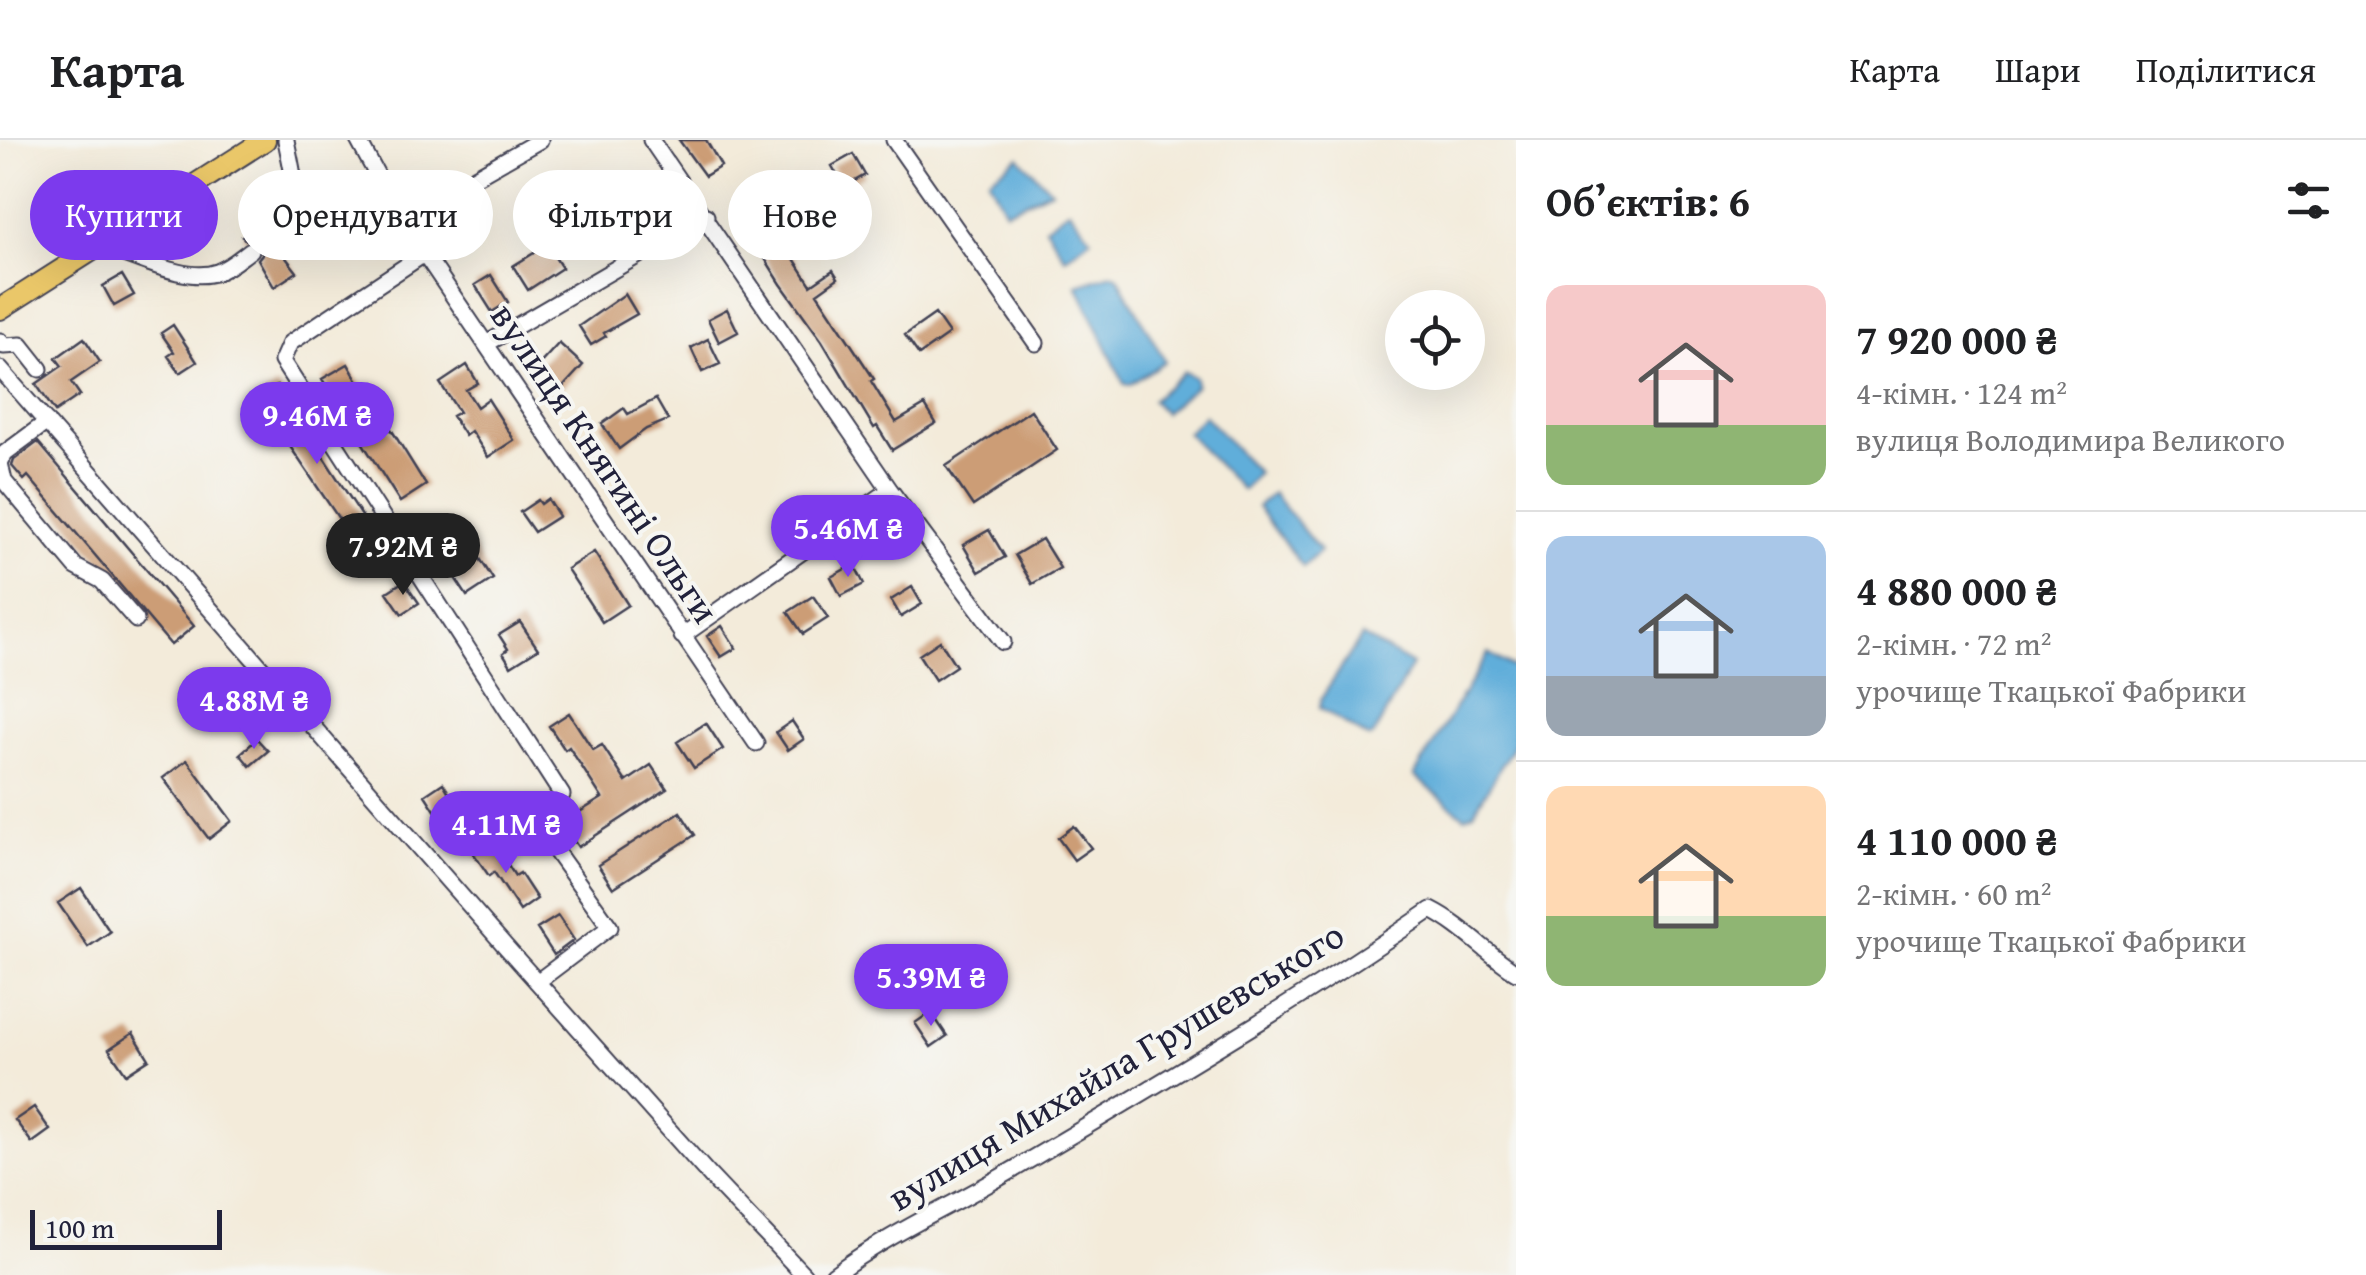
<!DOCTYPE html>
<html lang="uk">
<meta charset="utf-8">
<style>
:root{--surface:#fff;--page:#f2f2f2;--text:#202124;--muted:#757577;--line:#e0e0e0;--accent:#7c3aed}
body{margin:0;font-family:"Gentium Book Plus",serif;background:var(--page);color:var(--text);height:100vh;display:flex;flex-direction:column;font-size:38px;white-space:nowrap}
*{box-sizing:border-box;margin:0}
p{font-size:32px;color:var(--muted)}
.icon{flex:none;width:55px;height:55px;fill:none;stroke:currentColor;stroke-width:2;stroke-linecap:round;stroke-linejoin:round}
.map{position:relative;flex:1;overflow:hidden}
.sheet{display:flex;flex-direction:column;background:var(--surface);width:850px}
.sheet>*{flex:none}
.guide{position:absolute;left:30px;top:30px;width:950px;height:90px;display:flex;gap:20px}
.buttons{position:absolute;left:1385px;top:150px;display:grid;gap:20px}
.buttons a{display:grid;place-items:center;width:100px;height:100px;border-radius:50%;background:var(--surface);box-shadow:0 10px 40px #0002;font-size:50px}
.scale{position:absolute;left:30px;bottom:25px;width:192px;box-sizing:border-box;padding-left:10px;border:5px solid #22223b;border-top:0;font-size:28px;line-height:35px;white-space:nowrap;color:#22223b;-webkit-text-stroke:8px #f6f6f2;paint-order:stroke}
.price{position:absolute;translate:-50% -85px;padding:0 22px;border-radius:35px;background:var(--accent);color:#fff;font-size:32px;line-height:65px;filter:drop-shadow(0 2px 5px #0008)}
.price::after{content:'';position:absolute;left:50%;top:60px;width:30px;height:22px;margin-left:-15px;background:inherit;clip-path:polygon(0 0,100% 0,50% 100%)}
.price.selected{background:#222;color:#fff}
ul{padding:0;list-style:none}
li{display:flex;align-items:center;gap:30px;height:250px;padding:0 30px}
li+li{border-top:2px solid var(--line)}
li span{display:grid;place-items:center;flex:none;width:280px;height:200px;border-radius:20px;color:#555}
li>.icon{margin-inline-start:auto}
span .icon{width:120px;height:120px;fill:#fffc;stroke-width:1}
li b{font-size:42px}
h2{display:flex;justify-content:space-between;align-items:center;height:120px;padding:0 30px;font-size:42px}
.tag{padding:0 35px;border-radius:45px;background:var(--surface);box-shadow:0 10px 40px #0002;font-size:35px;line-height:90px}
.tag.selected{background:var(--accent);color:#fff}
header{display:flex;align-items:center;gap:60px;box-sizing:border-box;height:140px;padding:0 50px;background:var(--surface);border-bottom:2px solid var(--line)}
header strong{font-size:48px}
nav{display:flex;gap:55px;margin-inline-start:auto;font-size:35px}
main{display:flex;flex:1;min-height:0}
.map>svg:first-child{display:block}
.water{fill:#61aeda;stroke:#42688a;stroke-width:2.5}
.building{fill:#cc9d76}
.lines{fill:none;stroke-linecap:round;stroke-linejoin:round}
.minor-casing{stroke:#414053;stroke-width:19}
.major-casing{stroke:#414053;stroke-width:24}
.minor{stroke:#fff;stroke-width:15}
.major{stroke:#eac769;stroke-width:20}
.labels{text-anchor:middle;stroke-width:8;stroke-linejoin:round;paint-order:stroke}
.street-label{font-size:38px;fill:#22223b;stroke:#f6f6f2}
</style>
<header>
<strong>Карта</strong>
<nav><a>Карта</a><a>Шари</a><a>Поділитися</a></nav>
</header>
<main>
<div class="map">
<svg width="1516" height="1135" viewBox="0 0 1516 1135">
<rect width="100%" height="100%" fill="#f6f6f2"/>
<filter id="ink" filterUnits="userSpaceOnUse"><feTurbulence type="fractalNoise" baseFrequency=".01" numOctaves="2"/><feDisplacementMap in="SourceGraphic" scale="20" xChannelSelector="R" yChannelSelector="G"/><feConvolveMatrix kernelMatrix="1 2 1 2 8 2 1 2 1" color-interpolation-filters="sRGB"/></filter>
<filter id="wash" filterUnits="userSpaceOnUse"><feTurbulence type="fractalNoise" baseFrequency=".0048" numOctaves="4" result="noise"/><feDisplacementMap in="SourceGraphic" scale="40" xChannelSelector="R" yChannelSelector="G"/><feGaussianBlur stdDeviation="2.25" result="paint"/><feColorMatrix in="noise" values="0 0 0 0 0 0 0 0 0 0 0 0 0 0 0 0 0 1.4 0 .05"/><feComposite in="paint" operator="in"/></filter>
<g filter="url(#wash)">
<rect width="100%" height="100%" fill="#f3ebda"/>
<!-- water -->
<path class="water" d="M1019 17 1051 50 1006 71 989 39Z
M1069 69 1091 98 1065 118 1045 87Z
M1112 134 1118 137 1165 221 1129 245 1124 244 1077 145Z
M1184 232 1195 237 1196 246 1164 273 1152 260Z
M1204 275 1258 333 1242 350 1187 293Z
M1273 353 1320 411 1303 427 1257 367Z
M1362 496 1412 525 1373 596 1368 598 1320 568 1321 559Z
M1488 513 1516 529V601L1474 672 1465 677 1414 636Z"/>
<g id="blocks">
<!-- building -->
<path class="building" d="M679 0H706L721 26 705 36Z
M853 14 865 35 844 47 832 26Z
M584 58 607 95 579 114 555 77Z
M762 69 811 145 833 130 838 138 817 153 874 239 871 241 896 282 925 265 936 283 892 310 877 286 874 288 822 201 781 144 742 82Z
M456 79 474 108 456 119 438 91Z
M262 83 261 102 267 107 276 105 297 132 274 147 258 119 262 114 261 104 255 99 245 100 242 96Z
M547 105 562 128 528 150 513 126Z
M122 135 134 155 114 166 103 146Z
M491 135 508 162 492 172 475 145Z
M625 154 637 174 604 193 606 196 591 205 579 186Z
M727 169 738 192 719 202 708 179Z
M935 174 949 194 919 215 905 195Z
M173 185 197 222 180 233 168 216 174 212 161 193Z
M84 198 100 222 71 242 80 255 55 272 36 244 62 226 56 218Z
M708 199 720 224 702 232 691 208Z
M559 203 583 225 562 248 538 226Z
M348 224 387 291 391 289 426 345 400 362 322 239Z
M467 225 478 243 466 250 477 267 488 259 514 300 488 317 471 291 465 296 452 276 459 272 440 243Z
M277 246 377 399 360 410 258 259Z
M656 259 668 280 646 289 619 309 602 284 624 268 628 274Z
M1031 270 1057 310 973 366 946 326Z
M38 302 194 486 171 505 28 336 24 340 12 326 14 320Z
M548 359 559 376 534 392 520 372 538 360 541 364Z
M459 386 493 439 467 456 433 404Z
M989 390 1005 417 979 432 963 405Z
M1042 399 1060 428 1032 444 1015 415Z
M594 412 628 465 602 482 567 429Z
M854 424 864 444 841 456 831 437Z
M404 441 419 463 402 474 387 452Z
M912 447 922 464 901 477 891 460Z
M813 456 828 478 803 494 788 472Z
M520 482 538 509 511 526 503 513 508 509 499 495Z
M722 486 736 508 721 517 707 496Z
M940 501 956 526 935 540 919 515Z
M569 573 593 610 602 605 626 642 651 625 667 649 578 707 562 683 602 658 569 607 565 610 549 586Z
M792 581 804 599 788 610 776 592Z
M706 583 723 609 694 628 677 602Z
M257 599 268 611 250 626 240 614Z
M187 620 232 681 209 699 163 638Z
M443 643 456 664 438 675 425 655Z
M680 672 695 695 613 748 598 725Z
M1074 686 1091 708 1074 720 1058 698Z
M493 701 515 736 520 733 537 759 520 771 494 732 489 736 474 714Z
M81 748 110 792 88 807 58 763Z
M558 776 574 800 554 815 537 789Z
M931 872 947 896 931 907 915 883Z
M133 893 149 919 126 934 109 909Z
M34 967 50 990 32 1003 15 980Z"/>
</g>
</g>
<g filter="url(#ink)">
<use href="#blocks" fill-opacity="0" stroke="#414053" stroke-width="2.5"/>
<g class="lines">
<defs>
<path id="minor" d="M358 0 401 79 756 603
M651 0 890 350 1003 502
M894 0 1036 203
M401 79 540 0
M270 96C306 72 293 37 286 0
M99 106C132 114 185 144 217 132 229 128 241 117 251 110
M424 114 290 203 282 221 562 655
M0 201 4 206 21 205 40 229
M486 204 706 76
M0 229 506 807 711 1037 804 1135
M47 282 5 313 0 323 4 341 76 427 102 441 136 480
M682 496 890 350
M537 842 610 787 539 688
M833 1135C888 1094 952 1066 1011 1031 1153 947 1295 864 1431 770 1463 786 1486 813 1516 832"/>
<path id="major" d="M0 169 265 0"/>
</defs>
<!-- minor casing -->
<use href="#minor" class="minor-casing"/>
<!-- major casing -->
<use href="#major" class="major-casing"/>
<!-- minor -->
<use href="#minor" class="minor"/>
<!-- major -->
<use href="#major" class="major"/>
</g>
</g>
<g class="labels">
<!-- street labels -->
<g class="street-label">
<text transform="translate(605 323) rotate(56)" y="13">вулиця Княгині Ольги</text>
<text transform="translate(1116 926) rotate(-31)" y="13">вулиця Михайла Грушевського</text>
</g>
</g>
</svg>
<div class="buttons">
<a><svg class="icon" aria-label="locate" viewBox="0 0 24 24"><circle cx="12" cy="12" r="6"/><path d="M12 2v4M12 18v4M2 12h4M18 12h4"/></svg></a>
</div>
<div class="scale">100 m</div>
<b class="price" style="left:317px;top:327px">9.46M ₴</b>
<b class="price" style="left:848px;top:440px">5.46M ₴</b>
<b class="price selected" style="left:403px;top:458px">7.92M ₴</b>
<b class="price" style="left:254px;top:612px">4.88M ₴</b>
<b class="price" style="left:506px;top:736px">4.11M ₴</b>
<b class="price" style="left:931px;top:889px">5.39M ₴</b>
<div class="guide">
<a class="tag selected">Купити</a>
<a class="tag">Орендувати</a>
<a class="tag">Фільтри</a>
<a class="tag">Нове</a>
</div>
</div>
<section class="sheet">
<h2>Об’єктів: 6<svg class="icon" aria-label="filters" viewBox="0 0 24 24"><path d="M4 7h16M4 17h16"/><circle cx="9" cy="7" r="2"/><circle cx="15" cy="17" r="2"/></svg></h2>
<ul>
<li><span style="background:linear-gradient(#f6c9c9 70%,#8fb573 0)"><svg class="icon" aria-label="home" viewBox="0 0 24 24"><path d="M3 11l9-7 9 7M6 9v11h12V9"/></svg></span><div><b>7 920 000 ₴</b><p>4-кімн. · 124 m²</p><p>вулиця Володимира Великого</p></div></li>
<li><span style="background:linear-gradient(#a9c7e8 70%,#9aa5b1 0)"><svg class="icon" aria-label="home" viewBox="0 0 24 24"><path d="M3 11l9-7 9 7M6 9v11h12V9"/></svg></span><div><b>4 880 000 ₴</b><p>2-кімн. · 72 m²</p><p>урочище Ткацької Фабрики</p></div></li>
<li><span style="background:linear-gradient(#ffd9b3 65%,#8fb573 0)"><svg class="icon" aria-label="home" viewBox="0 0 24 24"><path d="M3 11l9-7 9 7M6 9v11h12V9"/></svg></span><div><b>4 110 000 ₴</b><p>2-кімн. · 60 m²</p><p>урочище Ткацької Фабрики</p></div></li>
</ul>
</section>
</main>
